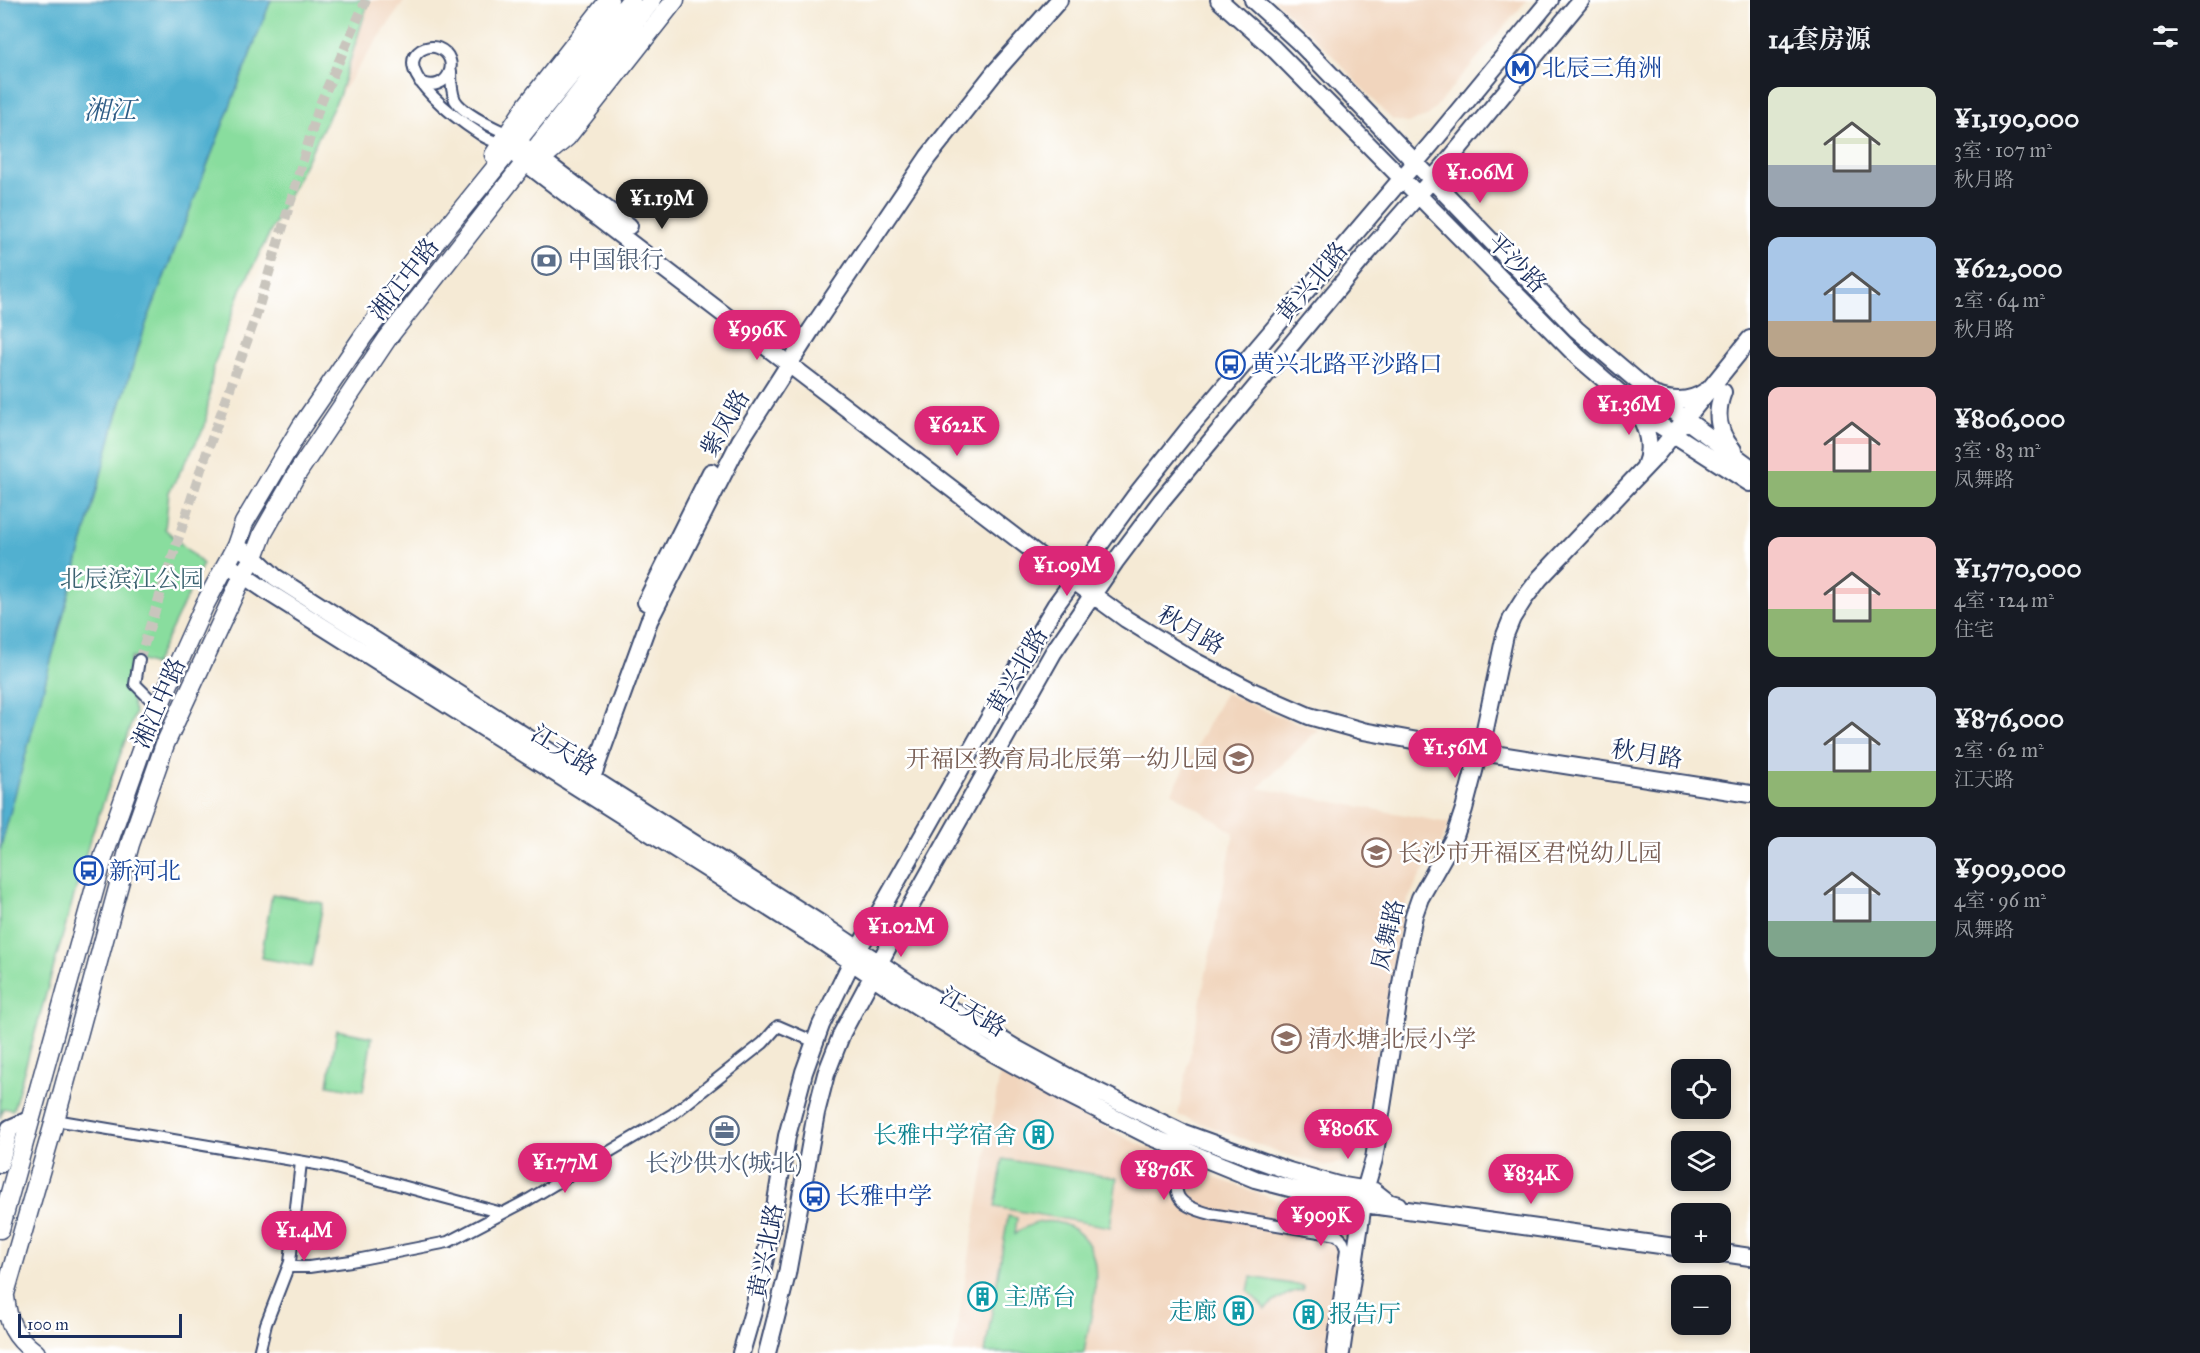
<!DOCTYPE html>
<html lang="zh">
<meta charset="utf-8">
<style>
:root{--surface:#171b24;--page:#242831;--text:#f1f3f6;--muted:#9ea1a6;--accent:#db2777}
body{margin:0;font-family:"IM FELL Great Primer","Noto Serif SC",serif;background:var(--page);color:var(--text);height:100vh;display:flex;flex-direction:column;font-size:22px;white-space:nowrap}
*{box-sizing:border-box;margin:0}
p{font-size:20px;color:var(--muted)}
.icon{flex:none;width:33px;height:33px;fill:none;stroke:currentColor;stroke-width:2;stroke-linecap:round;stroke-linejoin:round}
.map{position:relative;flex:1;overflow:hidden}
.drawer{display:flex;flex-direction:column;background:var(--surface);width:450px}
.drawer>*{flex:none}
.fabs{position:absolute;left:1671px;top:1059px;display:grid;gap:12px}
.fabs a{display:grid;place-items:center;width:60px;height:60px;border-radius:12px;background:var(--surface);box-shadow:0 3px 9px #0003;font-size:30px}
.scale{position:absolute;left:18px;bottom:15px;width:164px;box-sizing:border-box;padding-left:6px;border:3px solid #1b2f5e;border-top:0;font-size:16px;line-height:21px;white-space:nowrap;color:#1b2f5e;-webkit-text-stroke:4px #fff;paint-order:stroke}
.price{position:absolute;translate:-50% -51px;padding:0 14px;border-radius:21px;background:var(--accent);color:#fff;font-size:20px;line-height:39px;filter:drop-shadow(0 2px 3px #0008)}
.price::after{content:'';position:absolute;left:50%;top:36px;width:18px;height:14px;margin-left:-9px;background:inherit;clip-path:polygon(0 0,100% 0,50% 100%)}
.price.selected{background:#222;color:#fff}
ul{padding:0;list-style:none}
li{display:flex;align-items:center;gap:18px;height:150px;padding:0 18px}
li span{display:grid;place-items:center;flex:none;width:168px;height:120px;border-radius:12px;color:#555}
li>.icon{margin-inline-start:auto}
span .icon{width:72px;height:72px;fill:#fffc;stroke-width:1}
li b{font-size:26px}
h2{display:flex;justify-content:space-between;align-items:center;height:72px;padding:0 18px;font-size:26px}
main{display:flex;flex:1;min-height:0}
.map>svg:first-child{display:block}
.built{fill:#f1d5bd}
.green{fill:#89dd9e;stroke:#52867e;stroke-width:1.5}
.water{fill:#51b0d0;stroke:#367097;stroke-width:1.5}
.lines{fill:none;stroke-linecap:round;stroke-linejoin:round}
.street-tunnel{stroke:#c9c5bd;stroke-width:10;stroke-dasharray:10 5;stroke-linecap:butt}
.street-casing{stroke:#3c4b70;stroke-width:14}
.secondary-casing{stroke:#3c4b70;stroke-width:20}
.primary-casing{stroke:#3c4b70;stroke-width:21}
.street{stroke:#fff;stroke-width:10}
.secondary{stroke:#fff;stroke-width:16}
.primary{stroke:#fff;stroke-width:18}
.labels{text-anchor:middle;stroke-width:5;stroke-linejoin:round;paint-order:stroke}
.transit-label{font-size:24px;fill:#164399;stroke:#fff;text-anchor:start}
.service-label{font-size:24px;fill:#4e5e75;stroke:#fff;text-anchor:start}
.street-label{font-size:24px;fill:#1b2f5e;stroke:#fff}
.park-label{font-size:24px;fill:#3c6371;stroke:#fff}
.education-label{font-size:24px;fill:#785e54;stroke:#fff;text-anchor:start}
.culture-label{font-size:24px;fill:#0d838f;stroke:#fff;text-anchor:end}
.water-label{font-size:26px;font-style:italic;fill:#2e5c86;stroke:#fff}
</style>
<main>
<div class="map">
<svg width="1750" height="1353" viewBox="0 0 1750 1353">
<rect width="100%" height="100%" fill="#fff"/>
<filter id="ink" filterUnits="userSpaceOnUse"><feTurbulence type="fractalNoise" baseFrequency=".0167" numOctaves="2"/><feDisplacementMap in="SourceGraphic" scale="12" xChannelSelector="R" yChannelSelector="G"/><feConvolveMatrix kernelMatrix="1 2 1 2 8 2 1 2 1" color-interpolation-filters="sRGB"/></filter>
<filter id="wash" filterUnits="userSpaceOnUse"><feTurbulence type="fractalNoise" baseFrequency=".008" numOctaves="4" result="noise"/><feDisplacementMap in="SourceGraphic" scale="24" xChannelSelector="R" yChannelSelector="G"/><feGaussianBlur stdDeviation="1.35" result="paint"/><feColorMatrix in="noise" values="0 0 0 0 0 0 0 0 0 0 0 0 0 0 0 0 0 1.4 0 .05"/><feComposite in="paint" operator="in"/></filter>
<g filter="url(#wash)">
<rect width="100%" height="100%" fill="#f5ead5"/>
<!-- built -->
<path class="built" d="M369 0H405L339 96Z
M1274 0H1527L1427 117 1407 123 1393 120 1383 111 1331 54Z
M1225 693 1271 713 1318 730 1258 788 1449 823 1442 842 1418 880 1404 908 1362 1137 1355 1152 1344 1162 1327 1166 1284 1154 1178 1115 1234 833 1172 792Z
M1000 1073 1128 1139 1207 1175 1275 1199 1325 1214 1340 1222 1346 1230 1348 1242 1333 1353H953Z"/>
<!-- green -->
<path class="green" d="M271 0H369L339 96 241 290 213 368 205 426 169 492 165 529 203 564 154 665 131 657 127 684 135 713 89 843 13 1110 3 1108 0 1119V850L117 415 147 321Z
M272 894 323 903 311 967 261 958Z
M337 1030 372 1037 363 1091 328 1085Z
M1003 1159 1117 1178 1110 1227 995 1207Z
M1008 1216 1017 1218 1015 1234C1029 1223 1047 1218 1063 1224 1116 1243 1090 1312 1084 1353H985Z
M1251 1277 1303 1286V1290C1289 1291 1276 1300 1265 1309L1248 1291Z"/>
<!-- water -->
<path class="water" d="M0 0H271L147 321 117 415 0 850Z"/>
</g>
<g filter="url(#ink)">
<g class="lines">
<!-- street-tunnel -->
<path class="street-tunnel" d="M139 660 202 466 255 319 320 104 366 0"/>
<defs>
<path id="street" d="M451 71C451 80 451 91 455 100 463 114 493 127 508 134
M420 82C448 95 463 58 438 48 433 46 426 47 421 50 389 71 463 123 480 134 486 139 494 141 501 144
M139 660 135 684 158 707
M55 1120 328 1166 502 1213
M1183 1151C1176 1190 1165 1202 1211 1214L1337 1235 1343 1241 1346 1249 1332 1353
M288 1267H309L351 1261 448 1242 528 1200 673 1114 763 1043 778 1026 815 1042
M259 1353 266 1324 290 1262 301 1162"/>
<path id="secondary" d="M1219 0 1274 49 1578 357 1650 419 1750 483
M1253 0 1299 42 1576 329 1663 403 1750 467
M508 134 629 226
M501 144 1041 557 1126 619 1196 662 1254 692 1309 716 1363 731 1462 749 1750 794
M1723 392C1715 413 1717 432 1733 450
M1657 396C1674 402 1691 402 1706 391
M1637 411C1647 427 1653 448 1645 466
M236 546 254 557 275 577 821 924 915 987 1017 1049 1074 1080 1181 1132 1289 1171 1338 1185 1374 1191 1388 1202 1398 1205
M227 564 268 592 815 937 906 999 986 1049 1065 1093 1152 1137 1255 1179 1335 1200 1682 1248
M646 602 711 472
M589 786 649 621 740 441 811 330 928 157 995 72 1059 0
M0 1164 10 1128 31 1119
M1716 1252 1750 1257
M741 1353 754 1308 771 1231 787 1136 804 1072 821 1025 854 957 1016 671 1055 606 1136 495 1191 426 1432 143 1550 0
M767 1353 787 1274 816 1113 826 1074 842 1033 897 930 1053 653 1115 562 1161 501 1368 252 1450 159 1581 0
M1341 1353 1365 1190 1374 1159 1404 965 1414 915 1420 898 1455 836 1464 809 1485 729 1505 635 1512 618 1524 599 1540 578 1653 459 1750 339"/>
<path id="primary" d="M494 155 527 105 609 0
M536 163 567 137 675 0
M0 1229 104 855 149 728 204 606 236 546 244 523 301 427 364 335 441 235 631 0
M5 1297C8 1323 14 1337 36 1353
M0 1311 55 1120 130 844 165 744 243 575 254 557 263 533 296 475 387 339 652 0"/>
</defs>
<!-- street casing -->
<use href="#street" class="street-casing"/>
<!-- secondary casing -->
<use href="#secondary" class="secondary-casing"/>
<!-- primary casing -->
<use href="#primary" class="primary-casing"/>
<!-- street -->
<use href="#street" class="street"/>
<!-- secondary -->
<use href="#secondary" class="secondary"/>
<!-- primary -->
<use href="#primary" class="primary"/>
</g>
</g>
<!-- icons -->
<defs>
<symbol id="metro-ring" viewBox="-11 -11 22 22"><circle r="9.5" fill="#fff" stroke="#1a4fb4" stroke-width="1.5"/><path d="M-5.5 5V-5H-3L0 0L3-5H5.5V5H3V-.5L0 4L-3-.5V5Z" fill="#1a4fb4"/></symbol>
<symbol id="bank-ring" viewBox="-11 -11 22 22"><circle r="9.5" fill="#fff" stroke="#5c6f8a" stroke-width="1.5"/><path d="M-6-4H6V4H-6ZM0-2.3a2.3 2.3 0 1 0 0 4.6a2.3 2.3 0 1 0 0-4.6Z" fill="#5c6f8a"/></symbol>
<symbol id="bus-ring" viewBox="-11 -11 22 22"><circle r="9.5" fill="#fff" stroke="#1a4fb4" stroke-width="1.5"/><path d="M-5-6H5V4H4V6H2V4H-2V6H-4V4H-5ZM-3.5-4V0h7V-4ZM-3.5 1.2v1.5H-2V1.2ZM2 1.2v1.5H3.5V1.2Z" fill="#1a4fb4"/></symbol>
<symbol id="school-ring" viewBox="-11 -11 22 22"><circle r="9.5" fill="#fff" stroke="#8d6e63" stroke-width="1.5"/><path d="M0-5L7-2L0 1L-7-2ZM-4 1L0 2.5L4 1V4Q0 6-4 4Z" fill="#8d6e63"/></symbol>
<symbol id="office-ring" viewBox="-11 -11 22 22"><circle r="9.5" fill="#fff" stroke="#5c6f8a" stroke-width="1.5"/><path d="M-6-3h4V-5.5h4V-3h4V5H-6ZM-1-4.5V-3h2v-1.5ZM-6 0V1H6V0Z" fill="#5c6f8a"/></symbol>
<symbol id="building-ring" viewBox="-11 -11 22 22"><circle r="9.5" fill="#fff" stroke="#0f9aa8" stroke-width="1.5"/><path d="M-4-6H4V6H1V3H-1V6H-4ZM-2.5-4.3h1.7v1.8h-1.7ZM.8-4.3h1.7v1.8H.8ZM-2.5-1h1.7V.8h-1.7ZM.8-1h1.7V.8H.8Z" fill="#0f9aa8"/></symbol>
</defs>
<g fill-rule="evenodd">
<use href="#metro-ring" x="1504" y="52" width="33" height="33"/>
<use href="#bank-ring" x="530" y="244" width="33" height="33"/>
<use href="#bus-ring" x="1214" y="348" width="33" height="33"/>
<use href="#school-ring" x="1222" y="742" width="33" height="33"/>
<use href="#school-ring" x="1360" y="836" width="33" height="33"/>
<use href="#bus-ring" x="72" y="854" width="33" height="33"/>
<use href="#school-ring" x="1270" y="1022" width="33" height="33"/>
<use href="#office-ring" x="708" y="1114" width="33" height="33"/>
<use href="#building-ring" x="1022" y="1118" width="33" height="33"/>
<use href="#bus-ring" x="798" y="1180" width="33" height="33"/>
<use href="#building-ring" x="966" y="1280" width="33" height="33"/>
<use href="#building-ring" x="1222" y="1294" width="33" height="33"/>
<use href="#building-ring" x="1292" y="1298" width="33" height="33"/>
</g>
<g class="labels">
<!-- transit labels -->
<g class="transit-label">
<text x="1542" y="76">北辰三角洲</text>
<text x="1251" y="372">黄兴北路平沙路口</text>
<text x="109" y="879">新河北</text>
<text x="836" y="1204">长雅中学</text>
</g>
<!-- service labels -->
<g class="service-label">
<text x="568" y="268">中国银行</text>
<text x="724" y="1171" text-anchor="middle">长沙供水(城北)</text>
</g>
<!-- street labels -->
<g class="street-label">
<text transform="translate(1517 263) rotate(45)" y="8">平沙路</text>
<text transform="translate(404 279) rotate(-52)" y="8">湘江中路</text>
<text transform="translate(1312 282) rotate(-50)" y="8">黄兴北路</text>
<text transform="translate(725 423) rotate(-60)" y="8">紫凤路</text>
<text transform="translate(1191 630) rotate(30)" y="8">秋月路</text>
<text transform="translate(1017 671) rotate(-60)" y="8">黄兴北路</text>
<text transform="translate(159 703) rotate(-66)" y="8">湘江中路</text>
<text transform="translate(564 750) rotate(32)" y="8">江天路</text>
<text transform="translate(1647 754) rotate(9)" y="8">秋月路</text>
<text transform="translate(1388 935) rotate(-77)" y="8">凤舞路</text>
<text transform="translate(973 1012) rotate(31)" y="8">江天路</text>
<text transform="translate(766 1251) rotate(-79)" y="8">黄兴北路</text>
</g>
<!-- park labels -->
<g class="park-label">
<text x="132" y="587">北辰滨江公园</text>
</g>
<!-- education labels -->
<g class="education-label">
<text x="1218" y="767" text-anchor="end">开福区教育局北辰第一幼儿园</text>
<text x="1398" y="861">长沙市开福区君悦幼儿园</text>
<text x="1308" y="1047">清水塘北辰小学</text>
</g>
<!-- culture labels -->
<g class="culture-label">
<text x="1017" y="1143">长雅中学宿舍</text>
<text x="1004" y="1305" text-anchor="start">主席台</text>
<text x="1217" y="1319">走廊</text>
<text x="1329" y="1322" text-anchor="start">报告厅</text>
</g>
<!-- water labels -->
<g class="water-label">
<text x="110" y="119">湘江</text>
</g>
</g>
</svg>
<div class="fabs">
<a><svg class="icon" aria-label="locate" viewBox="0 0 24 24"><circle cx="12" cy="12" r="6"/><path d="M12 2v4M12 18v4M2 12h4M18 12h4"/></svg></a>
<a><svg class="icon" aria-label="layers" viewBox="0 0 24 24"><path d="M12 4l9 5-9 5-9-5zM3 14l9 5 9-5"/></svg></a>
<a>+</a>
<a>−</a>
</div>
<div class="scale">100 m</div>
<b class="price" style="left:1480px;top:204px">¥1.06M</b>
<b class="price selected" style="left:662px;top:230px">¥1.19M</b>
<b class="price" style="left:757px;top:361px">¥996K</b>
<b class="price" style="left:1629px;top:436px">¥1.36M</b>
<b class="price" style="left:957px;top:457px">¥622K</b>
<b class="price" style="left:1067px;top:597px">¥1.09M</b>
<b class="price" style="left:1455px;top:779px">¥1.56M</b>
<b class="price" style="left:901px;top:958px">¥1.02M</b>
<b class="price" style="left:1348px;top:1160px">¥806K</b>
<b class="price" style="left:565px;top:1194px">¥1.77M</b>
<b class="price" style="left:1164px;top:1201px">¥876K</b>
<b class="price" style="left:1531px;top:1205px">¥834K</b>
<b class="price" style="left:1321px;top:1247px">¥909K</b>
<b class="price" style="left:304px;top:1262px">¥1.4M</b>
</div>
<section class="drawer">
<h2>14套房源<svg class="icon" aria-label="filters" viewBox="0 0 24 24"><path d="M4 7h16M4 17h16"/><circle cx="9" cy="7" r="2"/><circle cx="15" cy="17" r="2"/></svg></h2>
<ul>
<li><span style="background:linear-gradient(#dfe7d0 65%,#9aa5b1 0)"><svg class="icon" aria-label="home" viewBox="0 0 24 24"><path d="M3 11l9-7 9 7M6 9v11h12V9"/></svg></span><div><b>¥1,190,000</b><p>3室 · 107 m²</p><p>秋月路</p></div></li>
<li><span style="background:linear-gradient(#a9c7e8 70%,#b9a48a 0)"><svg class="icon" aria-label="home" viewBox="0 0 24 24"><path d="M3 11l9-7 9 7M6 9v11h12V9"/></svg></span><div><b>¥622,000</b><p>2室 · 64 m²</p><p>秋月路</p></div></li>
<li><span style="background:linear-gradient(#f6c9c9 70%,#8fb573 0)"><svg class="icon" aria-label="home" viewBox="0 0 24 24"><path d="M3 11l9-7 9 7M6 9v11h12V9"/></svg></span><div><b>¥806,000</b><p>3室 · 83 m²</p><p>凤舞路</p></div></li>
<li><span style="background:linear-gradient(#f6c9c9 60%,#8fb573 0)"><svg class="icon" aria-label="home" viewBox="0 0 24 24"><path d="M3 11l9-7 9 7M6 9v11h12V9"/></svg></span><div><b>¥1,770,000</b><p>4室 · 124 m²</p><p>住宅</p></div></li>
<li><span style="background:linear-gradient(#c9d6e8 70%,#8fb573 0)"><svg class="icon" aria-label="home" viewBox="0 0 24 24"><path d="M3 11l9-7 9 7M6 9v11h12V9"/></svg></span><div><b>¥876,000</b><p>2室 · 62 m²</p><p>江天路</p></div></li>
<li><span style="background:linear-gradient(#c9d6e8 70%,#7fa58c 0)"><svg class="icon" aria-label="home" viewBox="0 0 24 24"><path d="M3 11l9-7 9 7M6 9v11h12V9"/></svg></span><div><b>¥909,000</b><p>4室 · 96 m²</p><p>凤舞路</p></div></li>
</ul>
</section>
</main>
